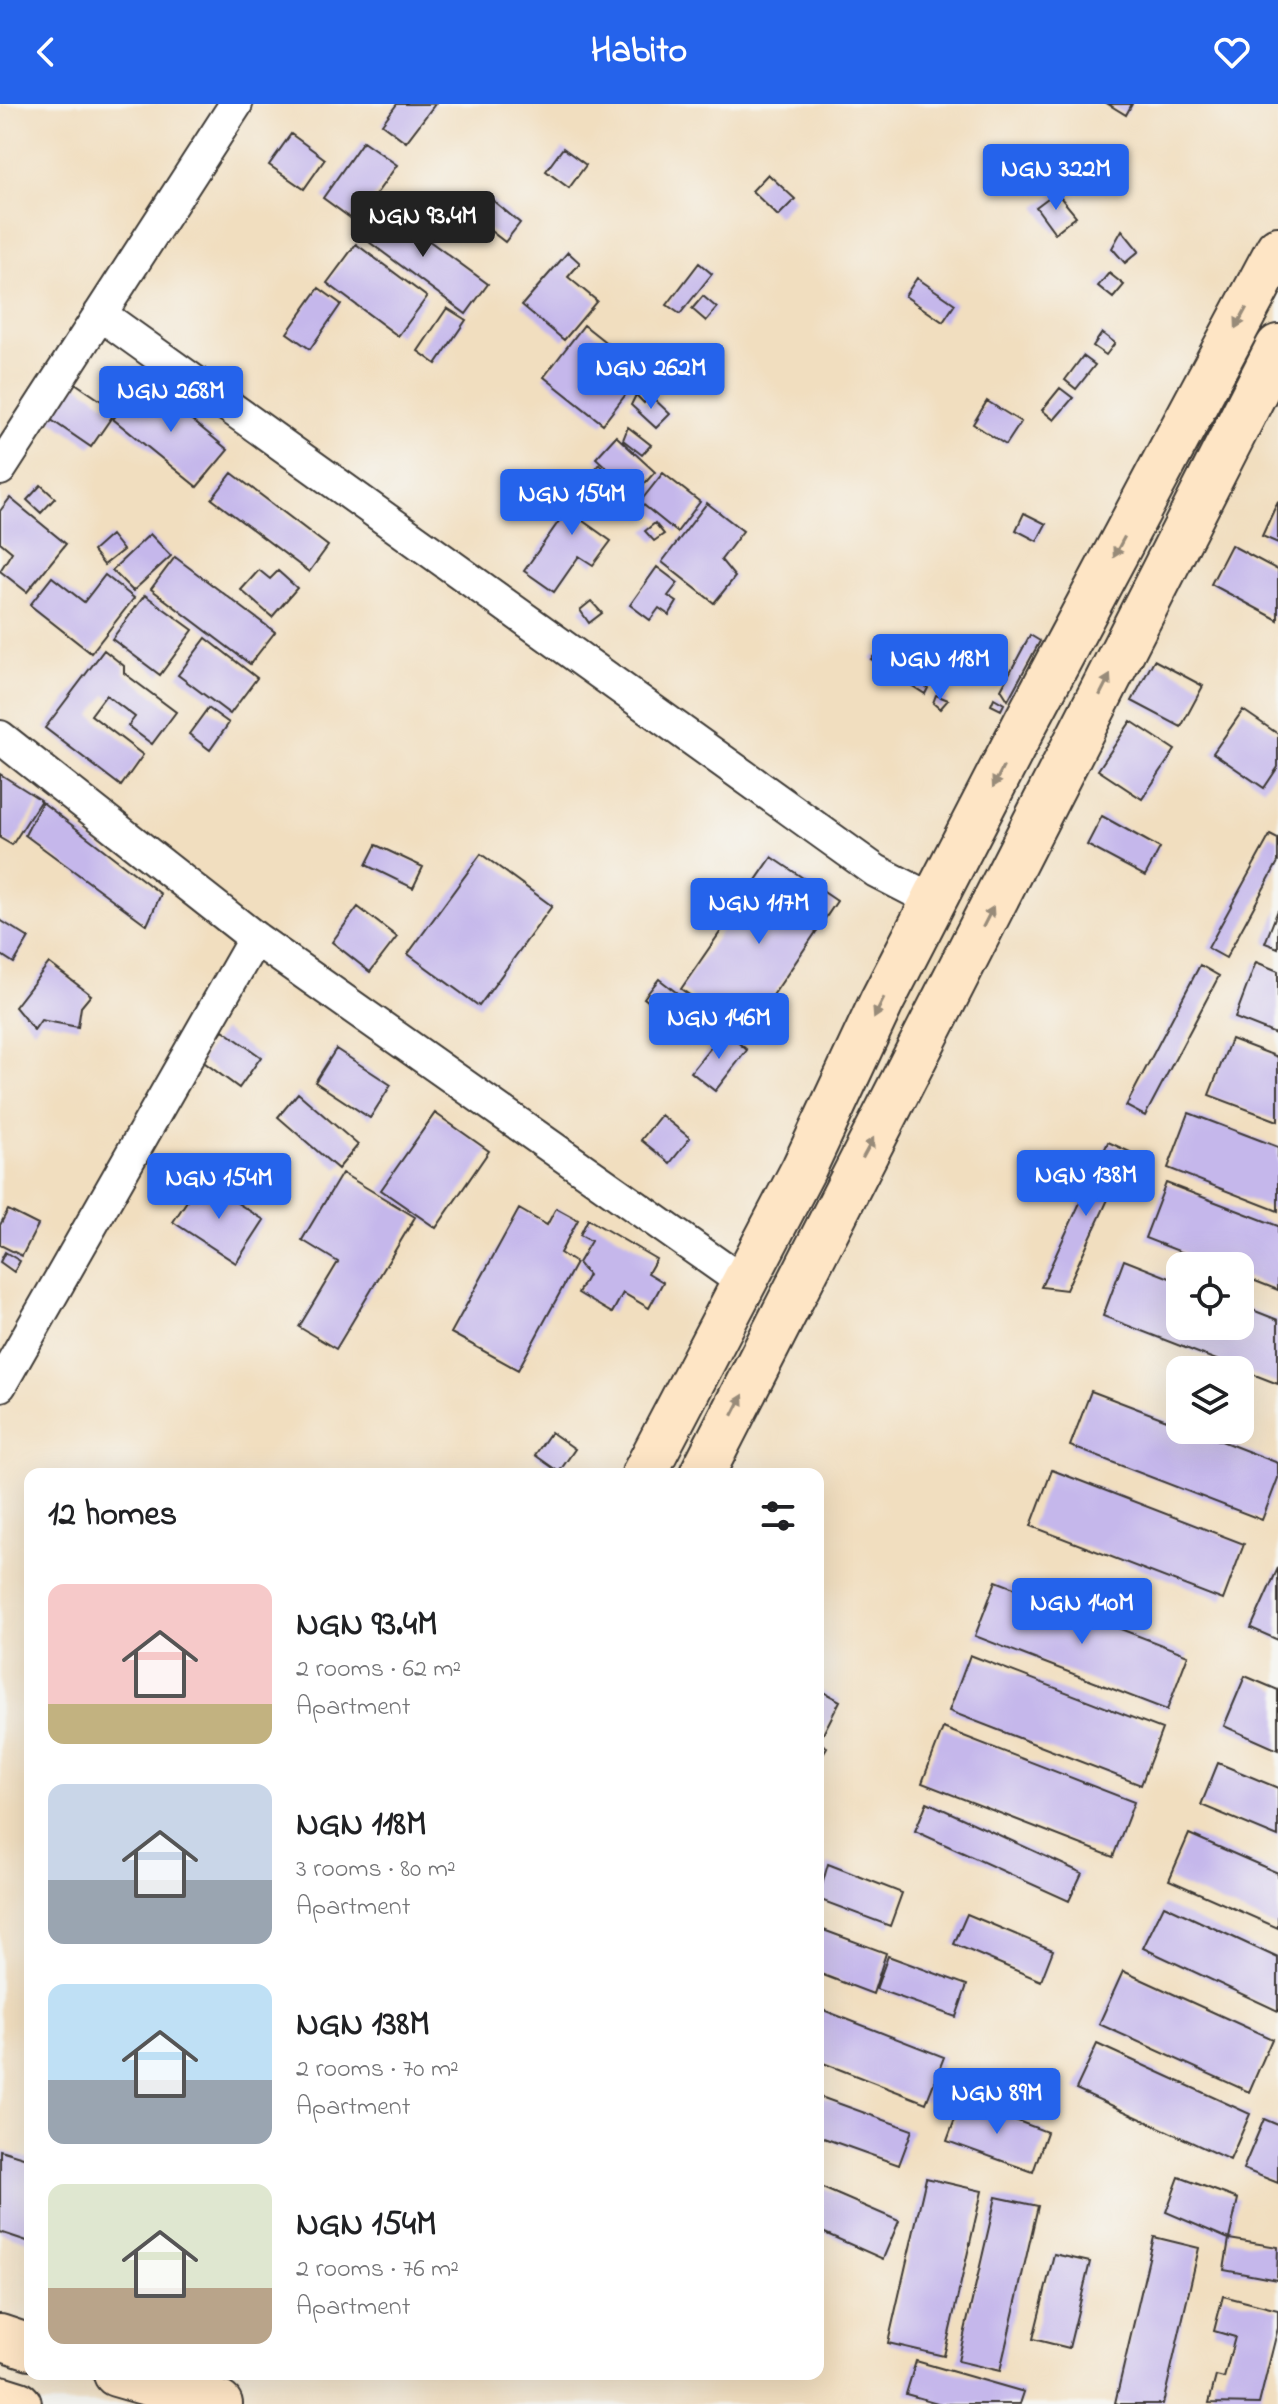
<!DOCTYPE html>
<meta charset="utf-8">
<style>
:root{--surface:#fff;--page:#f2f2f2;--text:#202124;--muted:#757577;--accent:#2563eb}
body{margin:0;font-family:"Indie Flower",sans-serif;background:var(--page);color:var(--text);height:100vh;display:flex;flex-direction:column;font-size:30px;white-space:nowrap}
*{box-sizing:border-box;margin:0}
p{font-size:26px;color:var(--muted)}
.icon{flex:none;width:44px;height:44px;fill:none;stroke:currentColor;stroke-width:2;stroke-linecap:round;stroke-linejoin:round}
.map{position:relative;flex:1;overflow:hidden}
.side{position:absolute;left:24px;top:1364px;width:800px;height:912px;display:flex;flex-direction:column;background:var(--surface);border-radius:16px;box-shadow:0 8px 32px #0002}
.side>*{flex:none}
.fabs{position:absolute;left:1166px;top:1148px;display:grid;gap:16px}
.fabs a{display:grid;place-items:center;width:88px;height:88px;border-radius:16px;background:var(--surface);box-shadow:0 8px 32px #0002;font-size:40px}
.price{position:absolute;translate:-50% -68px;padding:0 18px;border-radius:8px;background:var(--accent);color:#fff;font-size:26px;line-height:52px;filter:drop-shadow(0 2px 4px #0008)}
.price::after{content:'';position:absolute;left:50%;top:48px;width:24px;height:18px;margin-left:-12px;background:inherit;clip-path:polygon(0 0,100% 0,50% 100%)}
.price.on{background:#222;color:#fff}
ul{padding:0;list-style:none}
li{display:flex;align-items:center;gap:24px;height:200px;padding:0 24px}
li span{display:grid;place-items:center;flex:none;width:224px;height:160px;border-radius:16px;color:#555}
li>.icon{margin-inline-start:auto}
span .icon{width:96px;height:96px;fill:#fffc;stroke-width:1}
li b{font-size:34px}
h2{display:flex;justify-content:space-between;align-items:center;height:96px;padding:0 24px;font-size:34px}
header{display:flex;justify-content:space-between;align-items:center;height:104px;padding:0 24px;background:var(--accent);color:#fff;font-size:36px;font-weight:800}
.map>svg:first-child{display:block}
.building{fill:#c5b7eb}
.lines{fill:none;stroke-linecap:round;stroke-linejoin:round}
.street-casing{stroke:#3c3934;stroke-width:36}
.secondary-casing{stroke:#3c3934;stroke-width:48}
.street{stroke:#fff;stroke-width:32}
.secondary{stroke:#fee5c5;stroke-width:44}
.oneway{fill:#988b79}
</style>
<header><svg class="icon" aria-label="back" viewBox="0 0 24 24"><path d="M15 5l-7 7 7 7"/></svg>Habito<svg class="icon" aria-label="heart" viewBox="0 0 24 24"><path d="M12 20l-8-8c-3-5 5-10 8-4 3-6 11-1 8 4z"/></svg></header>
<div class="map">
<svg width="1278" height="2300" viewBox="0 0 1278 2300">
<rect width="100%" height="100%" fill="#f6f6f2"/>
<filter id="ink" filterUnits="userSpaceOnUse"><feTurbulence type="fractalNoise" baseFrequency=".0125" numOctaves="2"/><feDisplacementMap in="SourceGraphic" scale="16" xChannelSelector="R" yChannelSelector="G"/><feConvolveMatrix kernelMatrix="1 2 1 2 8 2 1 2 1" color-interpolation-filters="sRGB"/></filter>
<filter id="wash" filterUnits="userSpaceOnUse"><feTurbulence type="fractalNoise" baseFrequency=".006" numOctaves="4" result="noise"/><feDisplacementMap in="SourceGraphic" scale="32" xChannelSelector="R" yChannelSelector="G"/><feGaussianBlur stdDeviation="1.8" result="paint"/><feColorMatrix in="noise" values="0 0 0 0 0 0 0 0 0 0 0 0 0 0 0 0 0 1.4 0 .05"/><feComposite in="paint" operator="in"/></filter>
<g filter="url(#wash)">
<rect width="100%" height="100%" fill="#f1debf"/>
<g id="blocks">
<!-- building -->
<path class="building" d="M397 0H435L406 38 382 20Z
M1108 0H1132L1126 11Z
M291 30 325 55 304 85 269 61Z
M363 37 397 61 356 118 323 94Z
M563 44 586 61 569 84 546 67Z
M768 70 795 95 778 112 752 87Z
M1056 88 1076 112 1055 129 1036 103Z
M485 90 520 119 505 138 469 110Z
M379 100 488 180 466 210 357 129Z
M1122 126 1139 147 1125 159 1112 144Z
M356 140 427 193 398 232 327 179Z
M568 148 580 159 568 173 597 197 564 236 522 201Z
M699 159 712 170 680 210 667 201Z
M1109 169 1124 181 1113 194 1098 182Z
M917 174 955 200 943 218 905 192Z
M319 184 341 200 310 245 287 229Z
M703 192 717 204 706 217 692 205Z
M447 204 466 216 436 260 418 247Z
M584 221 643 268 603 320 544 273Z
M1102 229 1115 239 1106 251 1093 242Z
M1083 252 1095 261 1076 285 1065 276Z
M72 277 116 307 91 343 47 313Z
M145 277 228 346 197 383 113 315Z
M1060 284 1073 294 1054 316 1042 306Z
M636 291 644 299 651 292 670 310 656 324 631 301Z
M987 297 1021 318 1006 341 973 320Z
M628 323 651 341 642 351 623 336Z
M616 332 655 368 635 390 596 354Z
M599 360 612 376 583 417 611 437 593 461 579 452 554 488 524 467Z
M232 369 328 442 309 468 212 395Z
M663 369 700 398 677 428 640 398Z
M41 381 55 394 41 409 27 396Z
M10 394 66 440 27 488 0 467 12 448 0 438V407Z
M1278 397V439L1262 432Z
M707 399 743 427 721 456 735 473 714 499 662 458Z
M1024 409 1046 420 1037 437 1016 426Z
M655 419 664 430 654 437 645 427Z
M150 430 171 452 133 487 112 466Z
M111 431 123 446 104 461 93 447Z
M1231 441 1278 466V516L1211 480Z
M175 453 275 528 250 560 151 485Z
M657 463 678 479 668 492 677 498 669 511 659 504 650 516 630 501Z
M259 466 270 475 278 467 297 484 272 513 241 486Z
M105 471 134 494 91 549 30 501 52 473 84 498Z
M145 491 193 526 160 571 112 535Z
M591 497 602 509 589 519 580 506Z
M1030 531 1040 537 1008 596 1001 585Z
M206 534 257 574 230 610 178 571Z
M104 546 124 562V569L176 608 152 640 128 622 135 613 106 591 91 611 143 651 121 682 45 624Z
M875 551 928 584 925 590 871 555Z
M1154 556 1203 582 1181 623 1132 597Z
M936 591 948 596 940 605 933 599Z
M994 594 1004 600 1001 606 991 601Z
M208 604 229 619 210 646 189 630Z
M1243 606 1278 630V663L1264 684 1213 649Z
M1131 617 1175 646 1142 695 1098 666Z
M0 670 41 696 12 741 0 734Z
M42 698 161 790 147 821 25 731Z
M1102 712 1160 744 1145 772 1087 741Z
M1270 731 1278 735V758L1226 854 1208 844Z
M376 741 423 763 413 784 366 761Z
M481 750 552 802 479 902 408 850Z
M772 753 837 797 746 931 681 885Z
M358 803 397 833 370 868 332 838Z
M1278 806V844L1265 839Z
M0 816 29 834 14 859 0 850Z
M1256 858 1278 867V931L1235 914Z
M49 859 91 891 81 903 78 923 41 916 34 926 15 903Z
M1200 861 1219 872 1145 1012 1126 1002Z
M659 875 686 896 671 915 644 894Z
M223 926 261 953 239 984 201 956Z
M724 927 747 946 715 987 691 968Z
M1231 935 1278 953V1017L1209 991Z
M336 945 391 981 370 1014 315 978Z
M298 989 358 1041 338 1065 278 1013Z
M435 1009 489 1047 436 1124 381 1086Z
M1189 1009 1278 1043V1107L1168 1064Z
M661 1011 690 1034 670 1059 641 1036Z
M1108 1038 1130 1048 1066 1186 1041 1183Z
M342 1069 415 1113 336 1245 299 1223 338 1158 302 1136Z
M201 1076 264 1116 236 1159 173 1118Z
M1166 1079 1278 1122V1186L1240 1171V1162H1217L1145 1134Z
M556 1104 578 1116 560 1149 576 1159 518 1266 451 1229 519 1105 547 1121Z
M8 1106 38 1121 22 1152 0 1141V1121Z
M588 1115 656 1155 648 1169 663 1178 649 1204 623 1189 612 1209 578 1189 588 1171 578 1159 591 1137 580 1131Z
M5 1148 20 1157 14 1168 0 1158Z
M1124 1156 1180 1178V1222H1240V1201L1278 1216V1280L1103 1212Z
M1091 1287 1180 1321V1326H1193L1278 1359V1374L1262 1416 1070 1342Z
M551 1328 575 1345 559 1368 535 1351Z
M1052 1366 1244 1440 1223 1496 1031 1422Z
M1278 1464V1536L1251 1524Z
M996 1477 1188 1551 1167 1606 975 1532Z
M970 1551 1162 1625 1141 1681 949 1607Z
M1245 1572 1278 1586V1646L1224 1622Z
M818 1585 840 1597 823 1630 818 1628Z
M943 1624 1134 1698 1113 1753 922 1679Z
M818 1638 827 1643 818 1658Z
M1218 1659 1278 1684V1733L1201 1701Z
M927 1698 1082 1769 1069 1797 915 1727Z
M1189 1730 1278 1769V1824L1169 1776Z
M828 1760 902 1789 890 1822 818 1795Z
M1164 1801 1278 1854V1907L1143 1844Z
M967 1810 1053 1846 1041 1877 954 1840Z
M818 1824 886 1849 873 1890 818 1869Z
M888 1852 967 1881 956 1913 876 1885Z
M1123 1867 1272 1935 1249 1988 1099 1920Z
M818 1904 944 1953 926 1999 818 1957Z
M1097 1940 1250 2010 1230 2056 1076 1985Z
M818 1992 912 2026 899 2061 818 2032Z
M962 1996 1047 2028 1033 2068 947 2037Z
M1264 2015 1278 2021V2079L1243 2065Z
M0 2046 30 2055V2138L0 2128Z
M1179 2073 1238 2095 1229 2135 1166 2108Z
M926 2074 982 2087 944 2252 888 2239Z
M818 2082 899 2117 883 2155 818 2126Z
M996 2093 1038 2102 1000 2267 958 2257Z
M1154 2133 1199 2144 1163 2300H1119L1115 2299Z
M1229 2135 1278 2143 1277 2176 1224 2166Z
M1054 2150 1090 2158 1069 2244 1033 2235Z
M1223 2192 1278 2206V2224L1259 2300 1209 2299 1216 2272 1224 2274 1235 2233 1214 2227Z
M916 2257 1024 2288 1020 2300H941L906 2290Z"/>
</g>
</g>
<g filter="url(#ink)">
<use href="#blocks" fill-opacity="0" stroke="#3c3934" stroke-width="2"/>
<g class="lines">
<defs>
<path id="street" d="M100 210 876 767 934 797
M0 365 236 0
M0 633 255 834 744 1179
M0 1281 255 834"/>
<path id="secondary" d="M644 1370 804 1064 882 897 1026 618 1278 145
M702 1370 1278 243
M0 2233 30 2243
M116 2270 220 2300
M0 2294 19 2300"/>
</defs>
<!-- street casing -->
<use href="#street" class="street-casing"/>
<!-- secondary casing -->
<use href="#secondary" class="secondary-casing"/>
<!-- street -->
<use href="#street" class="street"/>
<!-- secondary -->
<use href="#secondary" class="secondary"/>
</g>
<!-- one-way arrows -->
<defs><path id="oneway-solid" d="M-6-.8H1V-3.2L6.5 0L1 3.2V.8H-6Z" transform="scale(2)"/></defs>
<g class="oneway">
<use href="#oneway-solid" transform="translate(1241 214) rotate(118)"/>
<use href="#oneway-solid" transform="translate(1119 443) rotate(118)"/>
<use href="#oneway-solid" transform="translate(1105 581) rotate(-63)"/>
<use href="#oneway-solid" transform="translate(998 673) rotate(117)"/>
<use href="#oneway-solid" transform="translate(988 813) rotate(-63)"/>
<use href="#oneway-solid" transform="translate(879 904) rotate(116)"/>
<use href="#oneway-solid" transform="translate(868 1044) rotate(-62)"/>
<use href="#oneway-solid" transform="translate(738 1301) rotate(-63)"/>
</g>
</g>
</svg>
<div class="fabs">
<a><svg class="icon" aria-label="locate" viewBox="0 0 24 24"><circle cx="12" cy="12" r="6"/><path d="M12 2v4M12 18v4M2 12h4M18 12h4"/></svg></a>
<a><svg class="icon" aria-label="layers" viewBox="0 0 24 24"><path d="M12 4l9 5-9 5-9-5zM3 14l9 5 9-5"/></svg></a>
</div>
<b class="price" style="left:1056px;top:108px">NGN 322M</b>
<b class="price on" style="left:423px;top:155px">NGN 93.4M</b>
<b class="price" style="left:651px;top:307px">NGN 262M</b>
<b class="price" style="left:171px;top:330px">NGN 268M</b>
<b class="price" style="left:572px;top:433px">NGN 154M</b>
<b class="price" style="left:940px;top:598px">NGN 118M</b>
<b class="price" style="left:759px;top:842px">NGN 117M</b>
<b class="price" style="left:719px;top:957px">NGN 146M</b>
<b class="price" style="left:1086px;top:1114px">NGN 138M</b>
<b class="price" style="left:219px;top:1117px">NGN 154M</b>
<b class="price" style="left:1082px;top:1542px">NGN 140M</b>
<b class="price" style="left:997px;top:2032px">NGN 89M</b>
<section class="side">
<h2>12 homes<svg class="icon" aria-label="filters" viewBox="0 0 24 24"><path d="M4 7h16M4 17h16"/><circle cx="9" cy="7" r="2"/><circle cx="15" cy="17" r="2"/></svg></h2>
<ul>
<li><span style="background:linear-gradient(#f6c9c9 75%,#c2b280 0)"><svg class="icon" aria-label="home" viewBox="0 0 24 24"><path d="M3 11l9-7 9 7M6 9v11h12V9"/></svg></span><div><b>NGN 93.4M</b><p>2 rooms · 62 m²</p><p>Apartment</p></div></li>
<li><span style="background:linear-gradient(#c9d6e8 60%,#9aa5b1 0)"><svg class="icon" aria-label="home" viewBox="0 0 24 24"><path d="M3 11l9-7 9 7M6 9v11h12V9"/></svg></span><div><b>NGN 118M</b><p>3 rooms · 80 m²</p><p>Apartment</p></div></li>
<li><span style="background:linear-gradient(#bfe0f5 60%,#9aa5b1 0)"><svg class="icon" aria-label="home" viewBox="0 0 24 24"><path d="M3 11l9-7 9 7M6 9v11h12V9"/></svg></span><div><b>NGN 138M</b><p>2 rooms · 70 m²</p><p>Apartment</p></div></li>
<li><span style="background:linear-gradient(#dfe7d0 65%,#b9a48a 0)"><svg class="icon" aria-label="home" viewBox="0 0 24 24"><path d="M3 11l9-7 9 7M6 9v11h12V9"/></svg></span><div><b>NGN 154M</b><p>2 rooms · 76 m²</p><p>Apartment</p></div></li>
</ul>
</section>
</div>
